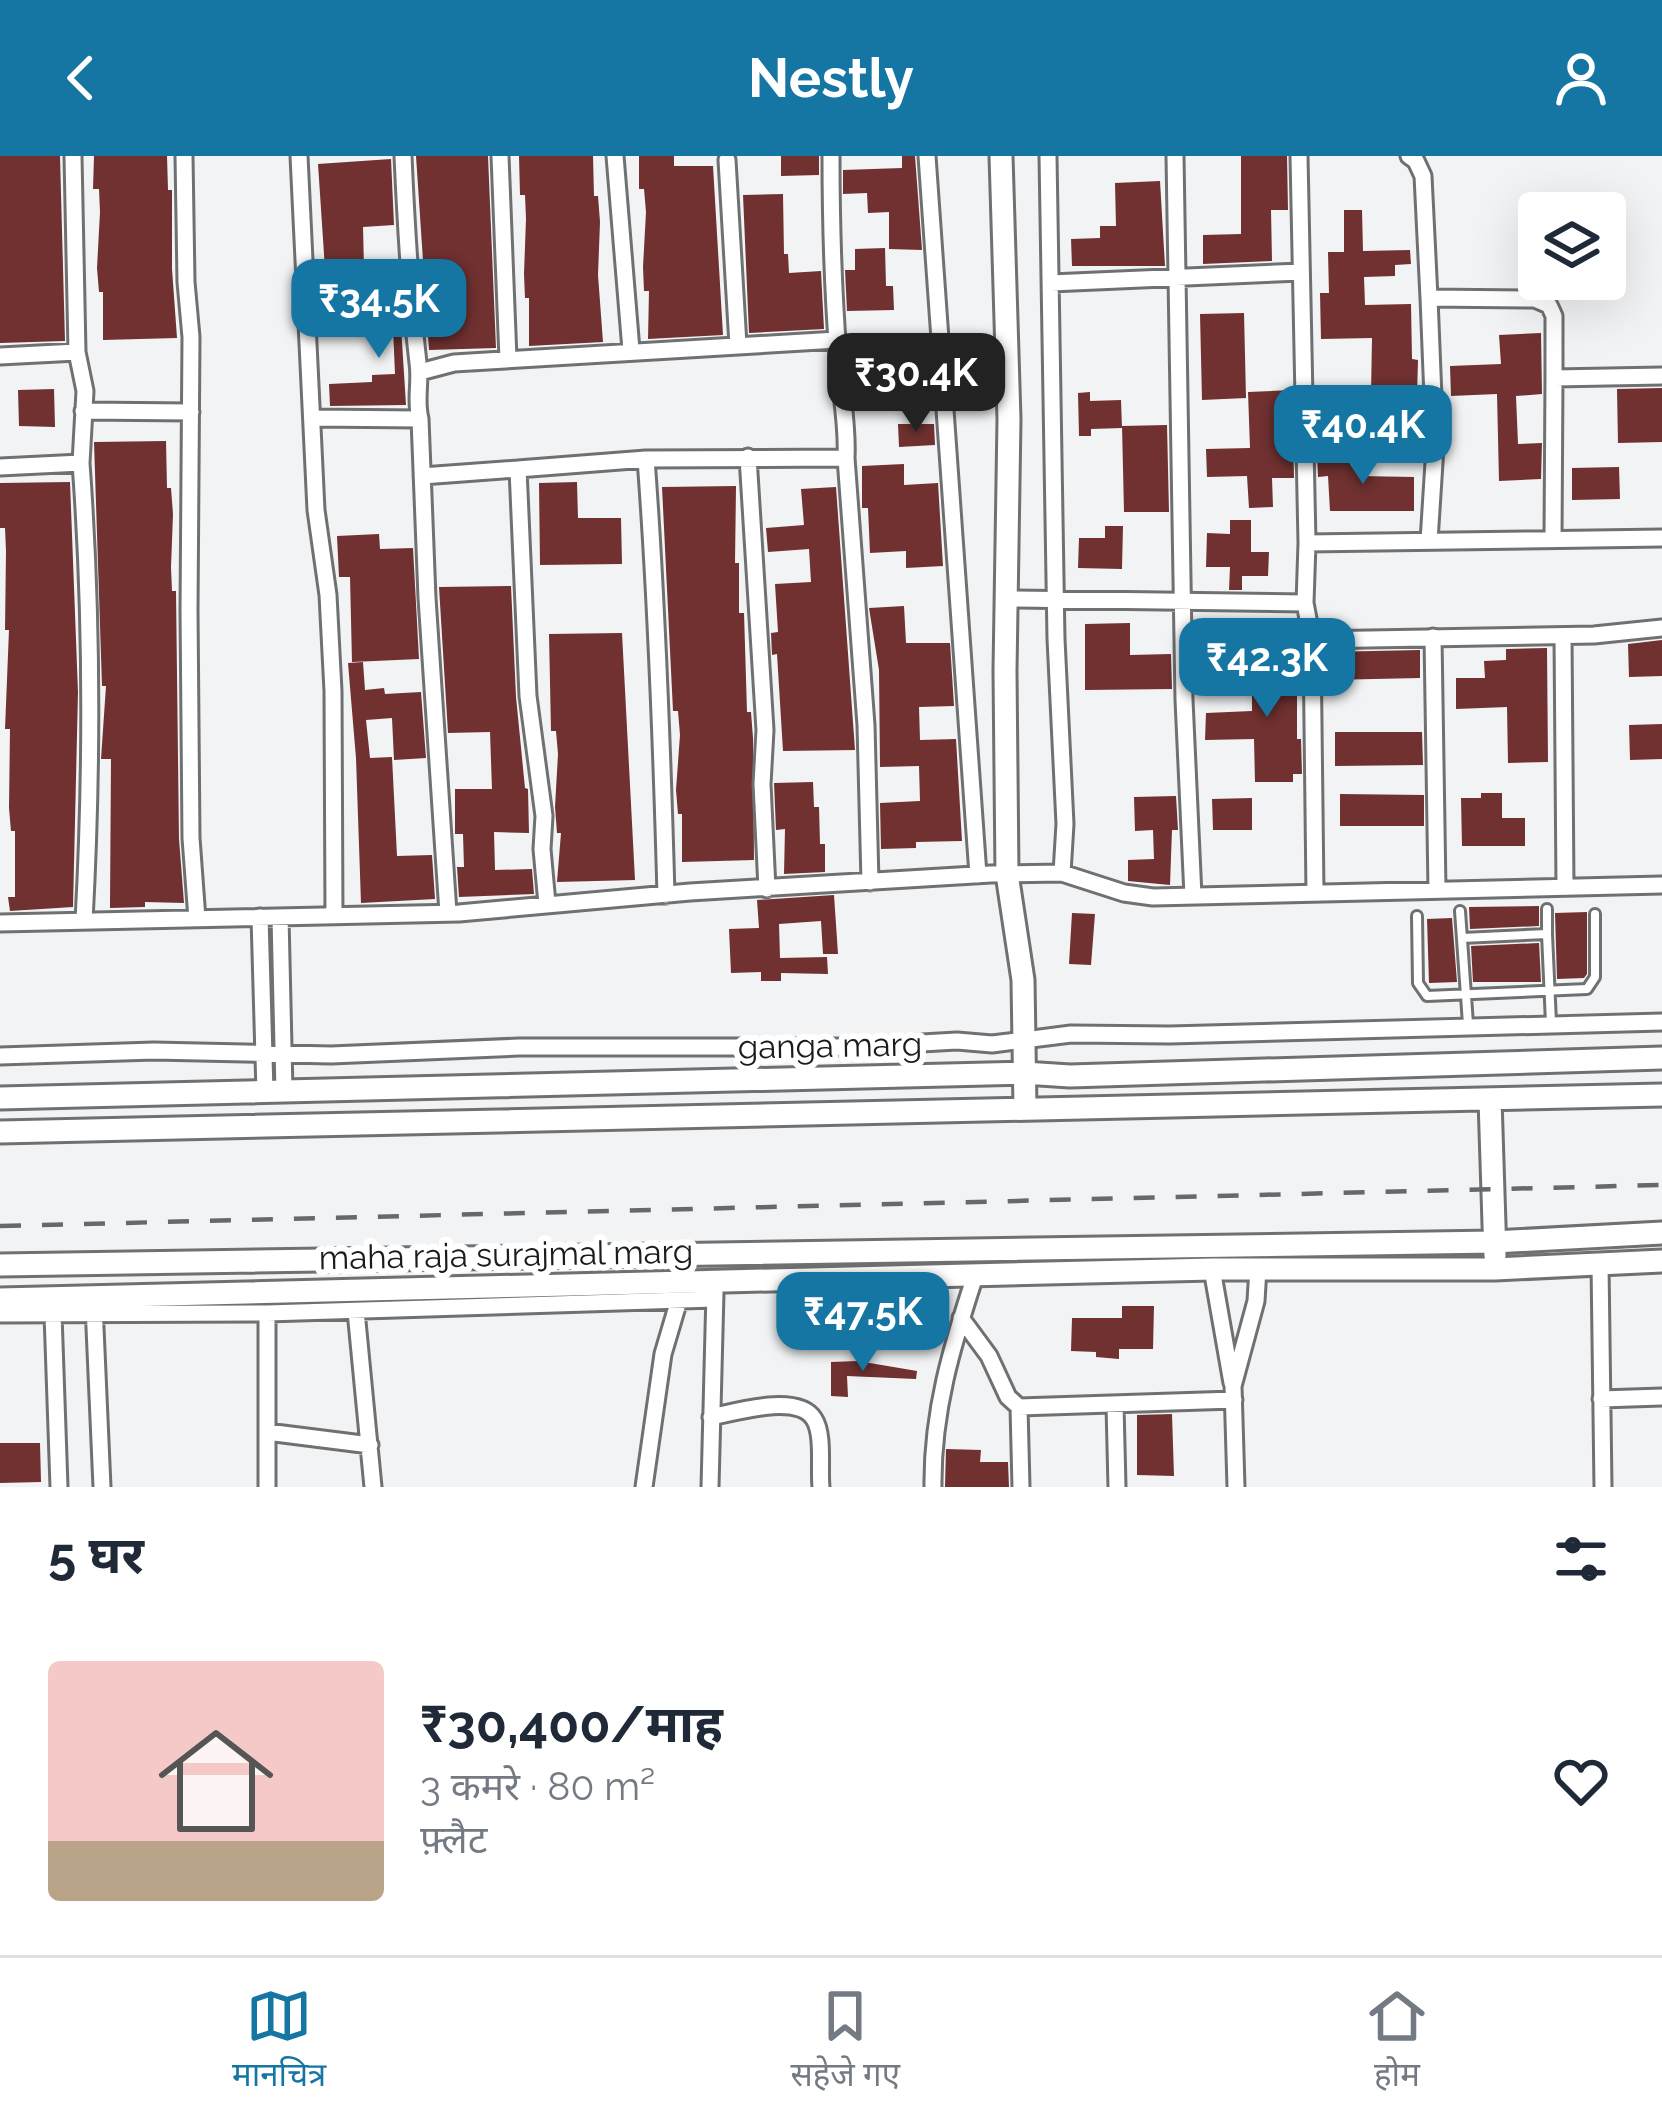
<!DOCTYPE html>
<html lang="hi">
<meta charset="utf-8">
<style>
:root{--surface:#fff;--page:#f6f6f7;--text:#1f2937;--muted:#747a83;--line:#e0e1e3;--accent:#1676a3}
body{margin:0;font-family:Raleway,"Noto Sans Devanagari",sans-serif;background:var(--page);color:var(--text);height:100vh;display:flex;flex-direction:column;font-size:45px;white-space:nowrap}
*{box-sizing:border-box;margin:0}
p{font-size:39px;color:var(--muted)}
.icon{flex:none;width:66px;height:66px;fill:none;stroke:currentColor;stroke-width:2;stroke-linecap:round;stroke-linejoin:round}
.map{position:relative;height:1331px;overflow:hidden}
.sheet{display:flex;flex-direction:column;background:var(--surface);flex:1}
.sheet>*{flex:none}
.buttons{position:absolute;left:1518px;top:36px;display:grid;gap:24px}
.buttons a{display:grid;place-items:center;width:108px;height:108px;border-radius:12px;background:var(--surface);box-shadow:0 12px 48px #0002;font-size:60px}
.price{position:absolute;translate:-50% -102px;padding:0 27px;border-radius:24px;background:var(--accent);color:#fff;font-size:39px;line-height:78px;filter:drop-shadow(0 3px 6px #0008)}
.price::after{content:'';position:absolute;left:50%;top:72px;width:36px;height:27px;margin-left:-18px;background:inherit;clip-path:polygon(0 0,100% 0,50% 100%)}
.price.selected{background:#222;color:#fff}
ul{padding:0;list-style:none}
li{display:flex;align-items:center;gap:36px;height:300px;padding:0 48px}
li span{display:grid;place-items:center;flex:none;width:336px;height:240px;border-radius:12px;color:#555}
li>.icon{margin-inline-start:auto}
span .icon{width:144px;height:144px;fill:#fffc;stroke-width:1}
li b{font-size:51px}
h2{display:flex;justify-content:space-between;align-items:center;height:144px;padding:0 48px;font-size:51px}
header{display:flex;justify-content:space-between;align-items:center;height:156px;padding:0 48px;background:var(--accent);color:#fff;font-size:54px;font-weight:700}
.dock{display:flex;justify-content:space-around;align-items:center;height:168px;border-top:3px solid var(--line);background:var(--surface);font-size:33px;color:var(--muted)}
.dock a{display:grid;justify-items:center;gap:6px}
.dock .selected{color:var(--accent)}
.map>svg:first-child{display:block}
.building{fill:#703130}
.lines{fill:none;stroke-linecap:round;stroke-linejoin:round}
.service-casing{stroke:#6f7072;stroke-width:14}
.minor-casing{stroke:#6f7072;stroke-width:21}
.tertiary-casing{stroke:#6f7072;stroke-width:27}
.service{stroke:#fff;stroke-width:8}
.minor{stroke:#fff;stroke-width:15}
.tertiary{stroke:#fff;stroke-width:21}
.rail{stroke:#676869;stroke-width:4.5;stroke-dasharray:21 21;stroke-linecap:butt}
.labels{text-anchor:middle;stroke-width:12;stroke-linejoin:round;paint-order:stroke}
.street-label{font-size:33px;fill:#1a1b1b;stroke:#fff}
</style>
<header><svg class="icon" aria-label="back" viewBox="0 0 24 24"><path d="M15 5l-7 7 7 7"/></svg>Nestly<svg class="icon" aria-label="person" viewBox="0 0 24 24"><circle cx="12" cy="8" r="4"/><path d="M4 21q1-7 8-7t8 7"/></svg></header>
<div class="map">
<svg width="1662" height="1331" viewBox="0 0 1662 1331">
<rect width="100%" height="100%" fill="#f1f3f5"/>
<!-- building -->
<path class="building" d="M0 0H60L65 185 0 187Z
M94 0H167L168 34H172V113L177 182 103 184V136H99L97 112 100 56 99 33H93Z
M416 0H488L496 192 429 194Z
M519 0H593L594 40H598L600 66 598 119 603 186 529 190V142H525L524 118 526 63 525 39H520Z
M639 0H674V10H713L723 179 648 183 649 135H644L643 111 646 56 644 33H639Z
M781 0H819V19L781 20Z
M902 0H915L922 94 889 93V56L868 57 867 37 843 38V14L902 12Z
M1241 0H1287L1288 54H1271L1272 105 1203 108V79L1241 78Z
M391 3 394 69 363 71 364 112 325 113 318 8Z
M1160 25 1165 110H1072L1071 83 1100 82V70H1116L1115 27Z
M783 38 784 98H788L789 117 821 115 824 173 749 177 743 39Z
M1344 54H1362L1363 95 1410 94 1411 108 1395 109V120L1364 121 1365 149 1411 148 1412 203 1418 204 1417 240 1371 238 1372 182 1321 183 1320 137H1329L1328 96H1344Z
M885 92 886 130H893L894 154 847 155 845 114H855V93Z
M397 107 406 249 330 250 329 228 372 226V219L395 218 391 127 376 128V108Z
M1244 157 1246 242 1202 244 1200 158Z
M1541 177 1542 238 1516 240 1518 288 1542 287 1541 323 1499 325 1497 238 1451 240 1450 210 1501 208 1499 179Z
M894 189 895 214 863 215 862 190Z
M1662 232V286L1618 287 1617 233Z
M54 233 55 271 19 270 18 234Z
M1292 234 1294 322H1272L1273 351 1249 352 1247 320 1207 321 1206 293 1250 292 1248 236Z
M1090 236V245L1121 244 1122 272 1091 273V280H1079L1078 237Z
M898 268H934L935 289 899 291Z
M1167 269 1169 356H1124L1122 270Z
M166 285 167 332H171L173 358 171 411 172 435H176L179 683 184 747 145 746V751L110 752 111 603H101L106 530H102L94 286Z
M1358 296 1359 320 1414 321V355H1330L1328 320 1318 321 1317 298Z
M904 308V329L938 327 943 410 906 412V395L870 397 868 352H862V310Z
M1619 311 1620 343 1572 344V312Z
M70 326 78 536 73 751 10 755 8 741H15V675H11L9 652 10 573H5L9 474H5L6 395 5 372H0V327Z
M577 326 578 362H621L622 408 540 409 539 327Z
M736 330 735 407H739V457H744L747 556H751L753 582 754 704 682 706V658H678L676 634 680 579 678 555H673L662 331Z
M836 331 855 594 783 595 777 498 772 499 771 477 778 476 775 428 811 426 809 393 768 396 766 372 804 369 801 333Z
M1230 364H1251V396H1269L1268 420H1242V434H1229L1230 411H1206L1207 377 1230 378Z
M1105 370H1123L1122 413 1078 412 1079 382H1105Z
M379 378 380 393 413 392 419 503 352 506 350 421H339L337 380Z
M511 430 516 541 525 632 528 633 529 677 494 676 495 714 532 713 534 738 459 741 457 711H464L463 678H455V633H492L490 576 448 577 439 431Z
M904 450 906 487H950L954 550 919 551 920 584 956 583 962 685 916 686V692L881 693 880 647 920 645 919 610 880 611 879 514 869 452Z
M1130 467V499L1171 498 1172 533 1085 534V468Z
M622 477 635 724 557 726 561 677H557L555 651 558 598 556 575H551L549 478Z
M1662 484V520L1629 521 1628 488Z
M1547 492 1548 606 1508 607 1507 551 1456 553V522H1485L1484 505 1506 504V493Z
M1420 494V522L1328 524 1327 496Z
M1252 500H1297V583H1301L1302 618H1293V626H1255L1254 583 1205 584 1206 557 1252 555Z
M363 506 365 534 384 532 385 538 421 536 426 602 394 604 392 562 366 564 370 602 392 601 397 700 432 699 435 743 361 747 356 602 348 507Z
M1662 568V603L1630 604 1629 569Z
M1335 576H1422L1423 609 1335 610Z
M813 626 814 651H819L820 688H825V716L784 718 785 673 776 674 774 627Z
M1481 637H1502V662H1525V690H1462L1461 642H1481Z
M1340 638 1424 639V670H1340Z
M1176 640 1178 674H1172L1170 729 1128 725V704L1154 703 1153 674 1135 675 1134 641Z
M1252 642V674H1213L1212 643Z
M834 739 838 798H823L821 765 779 768 780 802 827 801 828 818 781 817V825H761V816L731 817 729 773 759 772 757 744Z
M1539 750V770L1470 773 1469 751Z
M1587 756V818L1584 822 1557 823 1555 757Z
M1072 757 1095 758 1091 809 1069 808Z
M1452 762 1457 826 1429 827 1427 763Z
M1539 787 1541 826H1473L1471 790Z
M1122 1150H1154L1153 1193H1119V1203L1096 1201V1196L1071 1195 1072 1162H1122Z
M858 1205 917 1215 916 1223 847 1220 848 1241 831 1240V1206Z
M1172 1258 1174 1320 1137 1319V1259Z
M0 1287H40L41 1326 0 1327Z
M946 1293 981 1294 980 1306H1008L1009 1331H945Z"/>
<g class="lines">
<defs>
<path id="service" d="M1460 755 1468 868
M1417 760 1418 827 1427 840 1587 833 1595 821V758
M1547 778 1551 867
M1462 782 1547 778V753"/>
<path id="minor" d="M73 0 77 196
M184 0 186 126 191 181 189 454 191 682 197 763
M299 0 316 354 328 439 333 535 334 760
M403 0C406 69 410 138 418 207 421 227 415 243 420 263L427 442 448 757
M500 0 508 203
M615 0 631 194
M831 0C831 66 833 133 838 199 840 234 848 266 846 302L866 569 870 726
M927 0 978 719
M1048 0 1056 483 1065 668 1062 717
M1175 0 1184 544 1193 740
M1299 0 1307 387
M1409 0 1416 5 1423 20 1429 142 1535 143 1549 149 1554 160V222L1662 220
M727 4 738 189
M1051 127 1301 116
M1429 142 1435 291 1429 385
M0 200 77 196 85 235 81 307 0 311
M420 216 454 207 837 184
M843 239 907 231H1009
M83 255 191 256
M313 262 420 263
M748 301 765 574 762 628 767 733
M81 307C92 457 92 616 84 765
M518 313 646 303
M422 320 518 313 528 540 544 660 542 693 547 748
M1662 382 1307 387 1305 447 1312 484 1594 479 1662 472
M1553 384 1554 222
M1007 443 1305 447
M1563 480 1565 731
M1433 481 1437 734
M1312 484 1315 737
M666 739C662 594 657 448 646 303L846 302
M260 761 265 936
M280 761 284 935
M0 767 459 757 690 736 991 718 1062 717 1124 737 1153 741 1662 729
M0 900 154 895 331 899 519 891H851L957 885 992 888 1071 878 1170 879 1662 866
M1600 1108 1603 1331
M1212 1113 1232 1227
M94 1149 102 1331
M356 1155 373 1331
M0 1158 267 1157 714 1143
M53 1158 59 1331
M961 1162 989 1200 1008 1241 1019 1251 1234 1244
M1601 1243 1662 1241
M1115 1249 1117 1331
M1019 1251 1021 1331
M711 1261C735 1256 798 1237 814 1263 824 1278 819 1313 821 1331
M267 1276 370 1289
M267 1331V1157
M644 1331 663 1198 679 1144
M710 1331 715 1136
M933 1331C932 1256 952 1190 975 1120
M1236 1331 1233 1230 1256 1145 1258 1112"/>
<path id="tertiary" d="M1001 0 1009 263 1005 515 1007 718 1023 824 1025 953
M0 942 1024 917 1070 920 1662 902
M1490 943 1495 1100
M0 976 1662 939
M0 1109 1494 1086 1662 1077
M0 1143 1212 1113H1495L1662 1105"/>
</defs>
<!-- service casing -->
<use href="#service" class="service-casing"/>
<!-- minor casing -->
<use href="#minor" class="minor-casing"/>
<!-- tertiary casing -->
<use href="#tertiary" class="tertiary-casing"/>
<!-- service -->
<use href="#service" class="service"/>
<!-- minor -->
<use href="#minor" class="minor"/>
<!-- tertiary -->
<use href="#tertiary" class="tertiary"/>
<!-- rail -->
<path class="rail" d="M0 1070 1662 1029"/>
</g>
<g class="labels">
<!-- street labels -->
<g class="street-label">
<text transform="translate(830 889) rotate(-1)" y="12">ganga marg</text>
<text transform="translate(506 1098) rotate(-1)" y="12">maha raja surajmal marg</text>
</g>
</g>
</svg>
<div class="buttons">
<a><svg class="icon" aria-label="layers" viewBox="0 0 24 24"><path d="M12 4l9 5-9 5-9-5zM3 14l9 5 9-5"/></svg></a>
</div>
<b class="price" style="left:379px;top:205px">₹34.5K</b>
<b class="price selected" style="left:916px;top:279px">₹30.4K</b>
<b class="price" style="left:1363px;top:331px">₹40.4K</b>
<b class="price" style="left:1267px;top:564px">₹42.3K</b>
<b class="price" style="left:863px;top:1218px">₹47.5K</b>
</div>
<section class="sheet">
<h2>5 घर<svg class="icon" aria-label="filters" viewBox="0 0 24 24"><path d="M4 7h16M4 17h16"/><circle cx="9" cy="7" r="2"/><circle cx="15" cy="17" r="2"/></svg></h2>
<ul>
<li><span style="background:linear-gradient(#f6c9c9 75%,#b9a48a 0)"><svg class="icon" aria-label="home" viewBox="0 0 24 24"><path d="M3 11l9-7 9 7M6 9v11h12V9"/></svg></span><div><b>₹30,400/माह</b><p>3 कमरे · 80 m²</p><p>फ़्लैट</p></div><svg class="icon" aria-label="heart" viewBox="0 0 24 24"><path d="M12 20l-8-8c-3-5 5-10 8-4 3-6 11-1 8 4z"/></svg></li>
</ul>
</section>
<nav class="dock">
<a class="selected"><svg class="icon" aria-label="map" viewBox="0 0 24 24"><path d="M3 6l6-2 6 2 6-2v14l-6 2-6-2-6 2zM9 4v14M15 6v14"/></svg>मानचित्र</a>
<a><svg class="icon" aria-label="saved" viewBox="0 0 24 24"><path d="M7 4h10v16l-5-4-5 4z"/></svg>सहेजे गए</a>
<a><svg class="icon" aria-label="home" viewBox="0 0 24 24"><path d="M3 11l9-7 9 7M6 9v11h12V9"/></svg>होम</a>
</nav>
